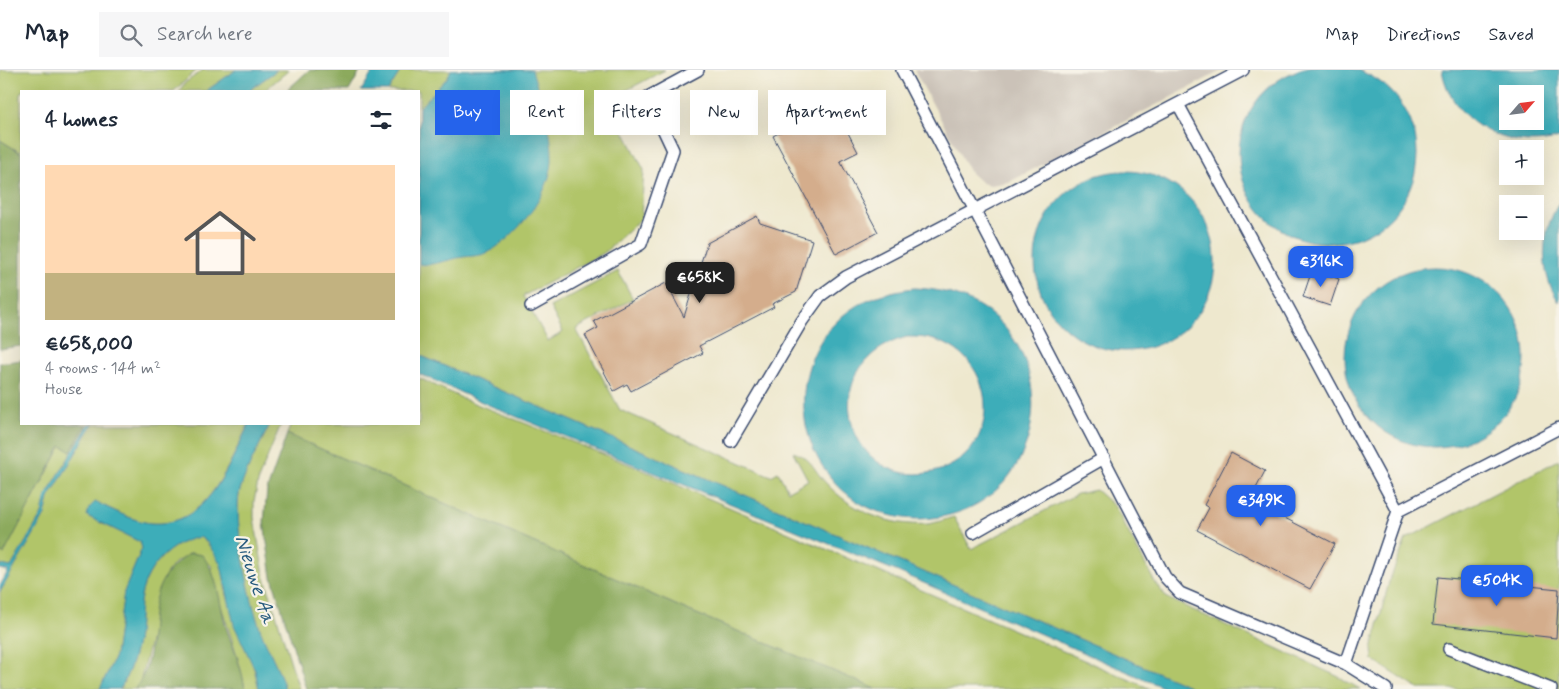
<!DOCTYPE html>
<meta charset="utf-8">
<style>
:root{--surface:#fff;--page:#f6f6f7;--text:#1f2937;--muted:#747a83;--line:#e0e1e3;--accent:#2563eb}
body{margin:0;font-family:Mynerve,sans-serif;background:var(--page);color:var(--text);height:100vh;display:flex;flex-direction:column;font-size:19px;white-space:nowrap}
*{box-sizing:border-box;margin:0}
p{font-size:16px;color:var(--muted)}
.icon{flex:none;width:28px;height:28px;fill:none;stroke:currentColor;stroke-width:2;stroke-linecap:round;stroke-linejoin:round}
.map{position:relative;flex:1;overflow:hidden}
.details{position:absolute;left:20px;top:20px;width:400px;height:335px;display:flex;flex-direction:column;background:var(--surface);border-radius:0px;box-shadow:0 5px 20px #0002}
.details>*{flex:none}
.top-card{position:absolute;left:435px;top:20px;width:475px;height:45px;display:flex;gap:10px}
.needle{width:32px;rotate:62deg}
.buttons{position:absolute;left:1499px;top:15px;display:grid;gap:10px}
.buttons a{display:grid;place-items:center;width:45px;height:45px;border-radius:0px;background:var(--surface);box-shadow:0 5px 20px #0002;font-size:25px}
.price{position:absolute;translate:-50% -42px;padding:0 11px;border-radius:10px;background:var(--accent);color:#fff;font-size:16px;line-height:32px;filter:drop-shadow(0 1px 2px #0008)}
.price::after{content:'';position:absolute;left:50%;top:30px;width:15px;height:11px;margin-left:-8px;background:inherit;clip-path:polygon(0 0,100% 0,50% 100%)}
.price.current{background:#222;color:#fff}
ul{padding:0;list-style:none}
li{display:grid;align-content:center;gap:10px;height:265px;padding:0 25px}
li span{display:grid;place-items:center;height:155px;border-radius:0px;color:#555}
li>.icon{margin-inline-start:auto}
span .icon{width:90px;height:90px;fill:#fffc;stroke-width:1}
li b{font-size:21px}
h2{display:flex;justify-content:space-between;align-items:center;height:60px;padding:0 25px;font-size:21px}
.chip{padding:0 18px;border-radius:0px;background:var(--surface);box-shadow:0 5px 20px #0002;font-size:18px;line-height:45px}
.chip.current{background:var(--accent);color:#fff}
header{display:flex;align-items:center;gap:30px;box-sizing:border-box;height:70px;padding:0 25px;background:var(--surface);border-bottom:1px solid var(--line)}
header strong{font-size:24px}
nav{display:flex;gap:28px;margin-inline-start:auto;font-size:18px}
.search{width:350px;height:45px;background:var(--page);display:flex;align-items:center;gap:12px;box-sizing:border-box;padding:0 18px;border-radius:0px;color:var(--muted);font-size:19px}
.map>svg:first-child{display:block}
.industrial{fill:#cbc2b8}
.green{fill:#b1c569;stroke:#667a64}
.forest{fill:#8caa5d;stroke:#546c5e}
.water{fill:#3dadb9;stroke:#2c6e8c;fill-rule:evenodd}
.building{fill:#d4ad8c}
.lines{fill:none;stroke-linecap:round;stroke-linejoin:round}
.lane-casing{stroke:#3b4b6f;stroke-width:14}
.lane{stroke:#fff;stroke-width:11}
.labels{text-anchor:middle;stroke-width:4.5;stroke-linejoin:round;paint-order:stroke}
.water-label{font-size:20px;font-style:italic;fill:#275b7e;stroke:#f7f3e8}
</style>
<header>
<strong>Map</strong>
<div class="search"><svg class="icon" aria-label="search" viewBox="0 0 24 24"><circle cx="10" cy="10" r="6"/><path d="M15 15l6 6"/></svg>Search here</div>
<nav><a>Map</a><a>Directions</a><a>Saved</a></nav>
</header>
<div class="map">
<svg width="1559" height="619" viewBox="0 0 1559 619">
<rect width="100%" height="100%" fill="#f7f3e8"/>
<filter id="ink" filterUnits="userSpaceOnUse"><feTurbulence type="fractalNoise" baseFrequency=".02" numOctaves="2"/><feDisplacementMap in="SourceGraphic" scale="10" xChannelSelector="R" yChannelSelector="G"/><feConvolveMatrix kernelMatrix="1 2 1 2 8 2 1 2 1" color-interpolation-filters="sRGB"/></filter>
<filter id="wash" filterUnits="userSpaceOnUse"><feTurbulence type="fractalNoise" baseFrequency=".0096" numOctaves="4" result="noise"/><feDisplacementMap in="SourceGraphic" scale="20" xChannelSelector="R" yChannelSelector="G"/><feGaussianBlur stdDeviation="1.12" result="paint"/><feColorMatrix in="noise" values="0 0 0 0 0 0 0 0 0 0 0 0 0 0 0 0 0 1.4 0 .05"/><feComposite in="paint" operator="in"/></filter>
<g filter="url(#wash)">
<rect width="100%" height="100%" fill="#eee8ce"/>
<!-- industrial -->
<path class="industrial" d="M914 0H1223L1009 112 991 115 982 113 969 101Z"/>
<!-- green -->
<path class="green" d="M0 0H197L174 21H21V83L0 70Z
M203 0H236L206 21H179L185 13Z
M277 0H289L264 21H248Z
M401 0H665L608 30 644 100 641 149 604 183 523 226 548 271 563 262 550 237 618 201 633 229 576 259 620 340 771 406 778 402 788 421 808 410 793 382C812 388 813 399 825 412 851 441 889 457 928 454 936 453 946 449 954 447L971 479 1077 424 1096 420 1115 437 1154 511 1167 528 1339 607 1360 619H1196L419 285V21H388Z
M419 308 466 330 638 398 1151 619H876L687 540 287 364 291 354H419Z
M86 354H89L46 426 42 444 11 497 0 495V483H4L62 375 71 381Z
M93 354H249C227 396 208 458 150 453 132 451 112 439 96 432L87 446 140 472 142 478 124 522 115 586 100 619H0V522L45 445 49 428Z
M270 354H281L259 408 254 431V448L264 505 299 619H285C278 596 268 580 260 559 250 530 232 449 240 420 247 397 260 375 270 354Z
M1559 390V619H1418L1373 590 1372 579 1389 512 1406 469Z
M200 467C209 474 216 484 221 495 224 504 224 515 227 525 237 556 253 587 259 619H245C238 577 218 538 211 495L191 483 176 492 167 502 140 612 135 619H120C128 605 133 591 136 576 140 560 138 542 141 526 147 496 171 472 200 467Z"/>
<!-- forest -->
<path class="forest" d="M309 0H361L349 21H286Z
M0 70 21 83V276L0 279Z
M21 290V354H86L71 381 61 376 4 484 0 483V293Z
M287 364 687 540 876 619H306L272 507 264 452 267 420Z
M191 483 202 485C219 505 219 535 227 560 234 580 242 598 245 619H135C168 574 130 519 191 483Z"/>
<!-- water -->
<path class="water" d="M1239 84a89 89 0 1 1 178 0a89 89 0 1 1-178 0Z
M236 0H277L248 21H206Z
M374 0H401L388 21H361Z
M451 0H532C540 28 553 60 552 90 551 123 517 166 489 182 482 186 471 186 463 187 450 189 429 197 419 194V38L447 8Z
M1442 0H1559V68C1510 83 1451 54 1442 0ZM1508 24H1535V51H1508Z
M1035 191a90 90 0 1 1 180 0a90 90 0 1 1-180 0Z
M1559 133V232C1539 203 1540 163 1559 133Z
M1345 287a90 90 0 1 1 180 0a90 90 0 1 1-180 0Z
M914 218C1074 223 1069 446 919 449 897 449 873 442 855 430 790 385 785 287 850 240 869 226 891 221 914 218ZM907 267C998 263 1013 383 933 402 847 421 810 293 907 267Z
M419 285 1196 619H1167L896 501 500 340 419 304Z
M89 354H93L49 428 45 445 0 522V516L8 501 0 499V495L11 497 42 444 46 426Z
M249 354H270C260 375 247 397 240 420 232 449 250 530 260 559 268 580 278 596 285 619H259L255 600 234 555 221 495 208 473 200 467C171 472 147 496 141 526 138 542 140 560 136 576 133 591 128 605 120 619H100L115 586 124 522 142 478 140 472 87 446 89 438 95 432C112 439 132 451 150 453 208 458 228 396 249 354Z"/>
<g id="blocks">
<!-- building -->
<path class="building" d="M833 34 858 82 840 91 878 162 836 184 773 66Z
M757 146 760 153 812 170 796 222 772 234 774 237 699 276 703 283 631 321 627 314 614 321 585 265 598 258 594 251 666 213 684 247 707 173Z
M1312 200 1339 209 1330 236 1303 227Z
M1231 383 1265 401 1250 430 1335 474 1310 519 1197 460 1209 438 1204 435Z
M1438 507 1559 519 1556 568 1433 554Z"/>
</g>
</g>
<g filter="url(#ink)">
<use href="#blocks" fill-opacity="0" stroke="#3b4b6f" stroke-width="1"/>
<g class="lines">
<defs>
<path id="lane" d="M902 0 1165 507 1180 523 1346 594 1386 619
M1178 34 1398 441
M531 236 641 174 673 80 648 27 698 0
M731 371 802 251 820 226 846 207 1243 0
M973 463 1104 388
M1449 579 1551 619
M1346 594 1398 441 1559 358"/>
</defs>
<!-- lane casing -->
<use href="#lane" class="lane-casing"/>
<!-- lane -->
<use href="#lane" class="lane"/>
</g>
</g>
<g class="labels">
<!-- water labels -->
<g class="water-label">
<text transform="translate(256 509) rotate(72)" y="7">Nieuwe Aa</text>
</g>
</g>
</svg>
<div class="buttons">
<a><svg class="needle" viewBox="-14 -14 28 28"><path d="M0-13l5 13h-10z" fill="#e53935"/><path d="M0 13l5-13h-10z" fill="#747a83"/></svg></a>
<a>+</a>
<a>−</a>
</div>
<b class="price" style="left:1321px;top:218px">€316K</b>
<b class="price current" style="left:700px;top:234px">€658K</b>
<b class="price" style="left:1261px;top:457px">€349K</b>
<b class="price" style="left:1497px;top:537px">€504K</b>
<div class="top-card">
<a class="chip current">Buy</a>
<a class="chip">Rent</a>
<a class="chip">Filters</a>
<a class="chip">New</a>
<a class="chip">Apartment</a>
</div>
<section class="details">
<h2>4 homes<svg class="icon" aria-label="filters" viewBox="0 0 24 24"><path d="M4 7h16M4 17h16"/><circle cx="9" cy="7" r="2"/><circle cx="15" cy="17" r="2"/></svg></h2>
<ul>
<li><span style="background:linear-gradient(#ffd9b3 70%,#c2b280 0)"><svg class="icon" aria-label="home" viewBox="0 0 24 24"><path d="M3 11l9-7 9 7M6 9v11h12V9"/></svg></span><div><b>€658,000</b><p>4 rooms · 144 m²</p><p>House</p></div></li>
</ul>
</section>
</div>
